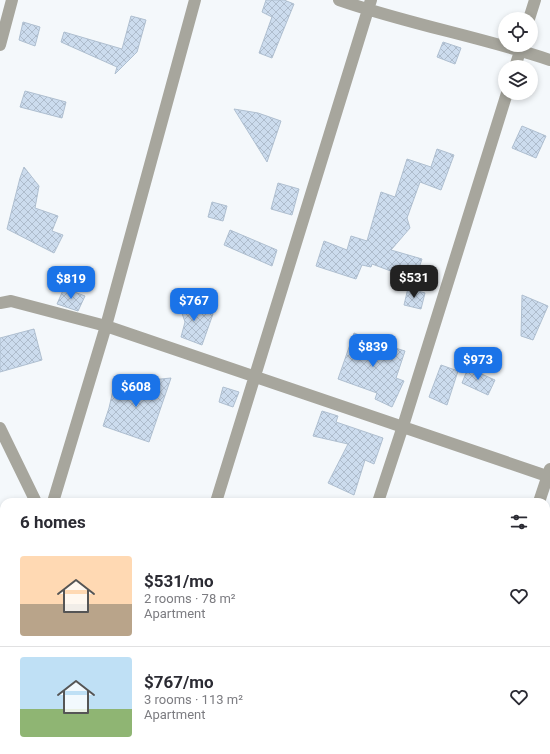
<!DOCTYPE html>
<meta charset="utf-8">
<style>
:root{--surface:#fff;--page:#f2f2f3;--text:#2b2b33;--muted:#7c7c81;--line:#e1e1e2;--accent:#1a73e8}
body{margin:0;font-family:Roboto,sans-serif;background:var(--page);color:var(--text);height:100vh;display:flex;flex-direction:column;font-size:15px;white-space:nowrap}
*{box-sizing:border-box;margin:0}
p{font-size:13px;color:var(--muted)}
.icon{flex:none;width:22px;height:22px;fill:none;stroke:currentColor;stroke-width:2;stroke-linecap:round;stroke-linejoin:round}
.map{position:relative;flex:1;overflow:hidden}
.panel{position:absolute;left:0px;top:498px;width:550px;height:256px;display:flex;flex-direction:column;background:var(--surface);border-radius:12px 12px 0 0;box-shadow:0 2px 6px #0003}
.panel>*{flex:none}
.controls{position:absolute;left:498px;top:12px;display:grid;gap:8px}
.controls a{display:grid;place-items:center;width:40px;height:40px;border-radius:50%;background:var(--surface);box-shadow:0 2px 6px #0003;font-size:20px}
.price{position:absolute;translate:-50% -34px;padding:0 9px;border-radius:8px;background:var(--accent);color:#fff;font-size:13px;line-height:26px;filter:drop-shadow(0 1px 2px #0008)}
.price::after{content:'';position:absolute;left:50%;top:24px;width:12px;height:9px;margin-left:-6px;background:inherit;clip-path:polygon(0 0,100% 0,50% 100%)}
.price.current{background:#222;color:#fff}
ul{padding:0;list-style:none}
li{display:flex;align-items:center;gap:12px;height:100px;padding:0 20px}
li+li{border-top:1px solid var(--line)}
li span{display:grid;place-items:center;flex:none;width:112px;height:80px;border-radius:4px;color:#555}
li>.icon{margin-inline-start:auto}
span .icon{width:48px;height:48px;fill:#fffc;stroke-width:1}
li b{font-size:17px}
h2{display:flex;justify-content:space-between;align-items:center;height:48px;padding:0 20px;font-size:17px}
.map>svg:first-child{display:block}
.building{fill:url(#building-cross-hatch);stroke:#afbfd0}
.lines{fill:none;stroke-linecap:round;stroke-linejoin:round}
.minor{stroke:#a7a69d;stroke-width:12}
</style>
<div class="map">
<svg width="550" height="754" viewBox="0 0 550 754">
<defs>
<pattern id="building-cross-hatch" width="8" height="8" patternUnits="userSpaceOnUse"><rect width="8" height="8" fill="#ccdcee"/><path d="M0 0l8 8M0 8l8-8" fill="none" stroke="#aebccc"/></pattern>
</defs>
<rect width="100%" height="100%" fill="#f4f8fb"/>
<!-- building -->
<path class="building" d="M266 0H284L294 4 272 58 259 53 272 17 262 12Z
M131 16 146 20 137 52 115 74 117 67 61 42 64 32 122 49Z
M23 22 40 27 35 46 19 40Z
M443 42 461 48 455 64 437 57Z
M25 91 66 102 62 118 20 107Z
M234 109 258 113 281 121 267 162Z
M522 126 546 136 536 158 512 148Z
M437 149 454 155 441 190 420 182 407 218 410 228 391 250 422 259 415 280 372 264 371 267 362 265 356 279 316 266 324 241 347 250 351 236 367 241 381 192 395 197 407 159 431 167Z
M24 167 39 186 35 208 58 216 52 231 63 235 54 253 7 229 20 178Z
M278 183 299 189 292 215 271 209Z
M212 202 227 206 223 221 208 217Z
M230 230 277 250 272 266 224 245Z
M64 288 85 296 78 311 57 304Z
M408 288 425 293 421 309 404 305Z
M522 295 548 306 533 340 521 336Z
M176 296 196 308 213 314 202 345 181 337 185 322Z
M34 329 42 360 0 372V338Z
M354 333 369 339V340L405 351 396 378 404 381 392 407 375 399 377 393 338 379Z
M441 365 458 371 447 405 429 397Z
M468 368 495 380 488 395 462 383Z
M116 377 147 390 151 380 171 378 149 442 103 426 109 408Z
M223 387 239 392 233 407 219 402Z
M322 411 338 416 336 422 383 438 374 464 365 460 354 495 328 483 348 444 313 436Z"/>
<g class="lines">
<!-- minor -->
<path class="minor" d="M339 0C408 24 481 37 550 60
M529 19 535 0
M0 45 12 0
M515 67 522 45
M0 303 11 301 106 326 550 477
M0 428 36 502
M53 502 106 326 195 0
M216 502 371 0
M378 502 403 426 507 93
M539 502 550 469
M0 664 4 652
M0 727 4 726
M130 750 142 754
M295 754 297 750
M452 754 454 750"/>
</g>
</svg>
<div class="controls">
<a><svg class="icon" aria-label="locate" viewBox="0 0 24 24"><circle cx="12" cy="12" r="6"/><path d="M12 2v4M12 18v4M2 12h4M18 12h4"/></svg></a>
<a><svg class="icon" aria-label="layers" viewBox="0 0 24 24"><path d="M12 4l9 5-9 5-9-5zM3 14l9 5 9-5"/></svg></a>
</div>
<b class="price current" style="left:414px;top:299px">$531</b>
<b class="price" style="left:71px;top:300px">$819</b>
<b class="price" style="left:194px;top:322px">$767</b>
<b class="price" style="left:373px;top:368px">$839</b>
<b class="price" style="left:478px;top:381px">$973</b>
<b class="price" style="left:136px;top:408px">$608</b>
<section class="panel">
<h2>6 homes<svg class="icon" aria-label="filters" viewBox="0 0 24 24"><path d="M4 7h16M4 17h16"/><circle cx="9" cy="7" r="2"/><circle cx="15" cy="17" r="2"/></svg></h2>
<ul>
<li><span style="background:linear-gradient(#ffd9b3 60%,#b9a48a 0)"><svg class="icon" aria-label="home" viewBox="0 0 24 24"><path d="M3 11l9-7 9 7M6 9v11h12V9"/></svg></span><div><b>$531/mo</b><p>2 rooms · 78 m²</p><p>Apartment</p></div><svg class="icon" aria-label="heart" viewBox="0 0 24 24"><path d="M12 20l-8-8c-3-5 5-10 8-4 3-6 11-1 8 4z"/></svg></li>
<li><span style="background:linear-gradient(#bfe0f5 65%,#8fb573 0)"><svg class="icon" aria-label="home" viewBox="0 0 24 24"><path d="M3 11l9-7 9 7M6 9v11h12V9"/></svg></span><div><b>$767/mo</b><p>3 rooms · 113 m²</p><p>Apartment</p></div><svg class="icon" aria-label="heart" viewBox="0 0 24 24"><path d="M12 20l-8-8c-3-5 5-10 8-4 3-6 11-1 8 4z"/></svg></li>
</ul>
</section>
</div>
